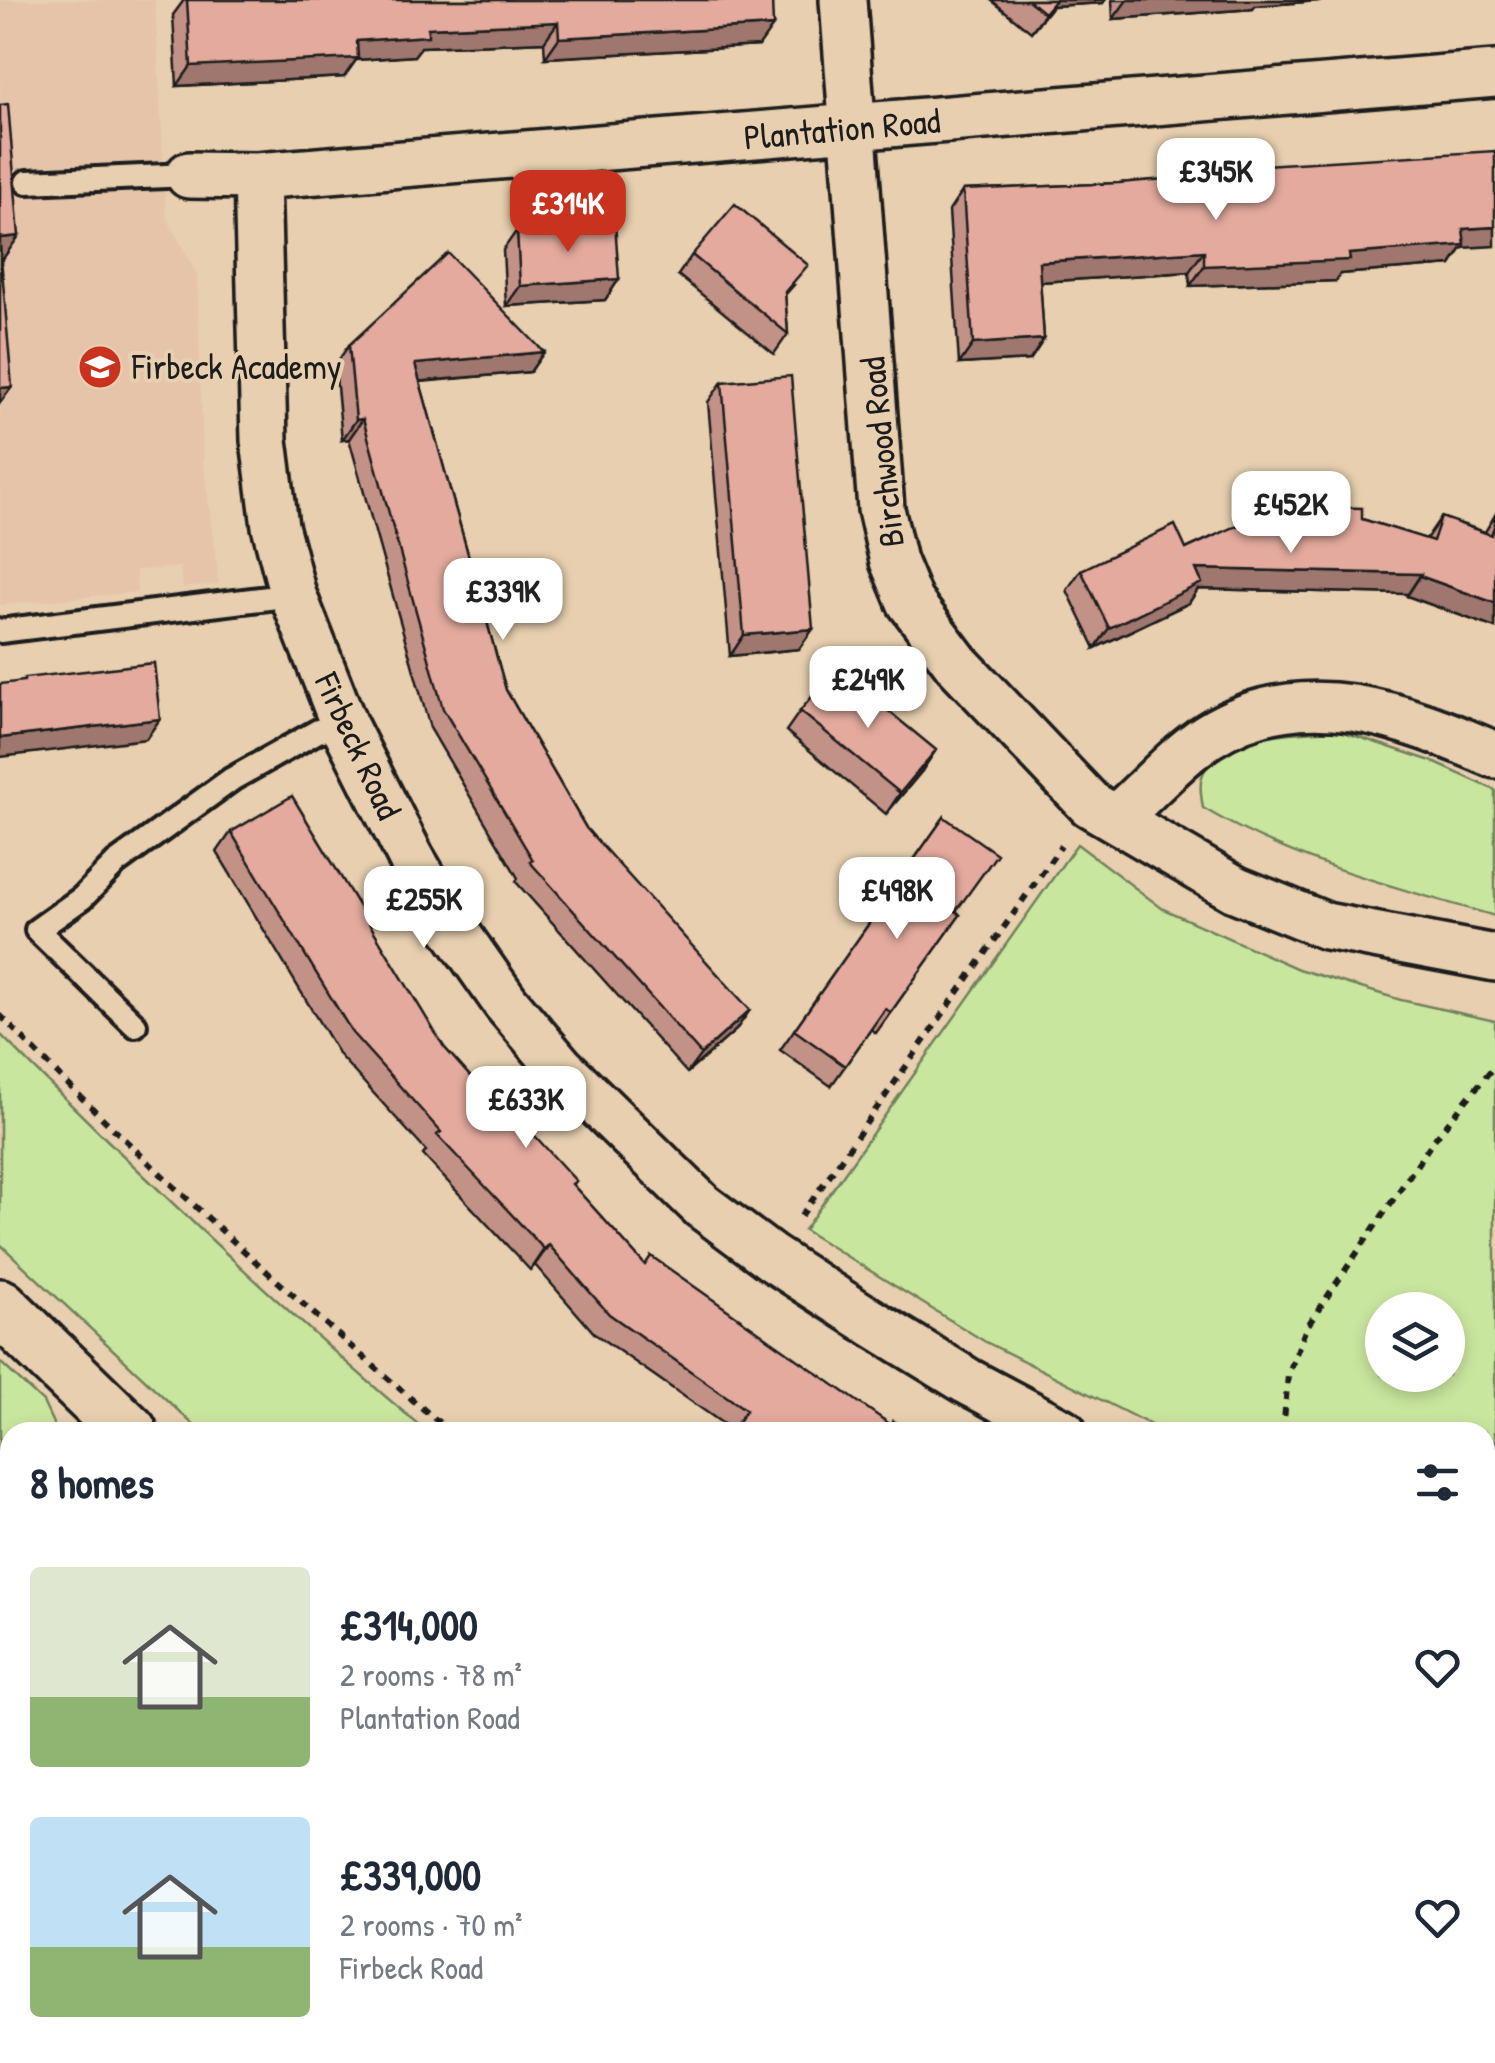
<!DOCTYPE html>
<meta charset="utf-8">
<style>
:root{--surface:#fff;--page:#f2f2f3;--text:#1f2937;--muted:#747a83;--accent:#c8321e}
body{margin:0;font-family:"Patrick Hand",sans-serif;background:var(--page);color:var(--text);height:100vh;display:flex;flex-direction:column;font-size:38px;white-space:nowrap}
*{box-sizing:border-box;margin:0}
p{font-size:32px;color:var(--muted)}
.icon{flex:none;width:55px;height:55px;fill:none;stroke:currentColor;stroke-width:2;stroke-linecap:round;stroke-linejoin:round}
.map{position:relative;flex:1;overflow:hidden}
.panel{position:absolute;left:0px;top:1422px;width:1495px;height:642px;display:flex;flex-direction:column;background:var(--surface);border-radius:30px 30px 0 0;box-shadow:0 5px 15px #0003}
.panel>*{flex:none}
.controls{position:absolute;left:1365px;top:1292px;display:grid;gap:20px}
.controls a{display:grid;place-items:center;width:100px;height:100px;border-radius:50%;background:var(--surface);box-shadow:0 5px 15px #0003;font-size:50px}
.price{position:absolute;translate:-50% -85px;padding:0 22px;border-radius:20px;background:#fff;color:#222;font-size:32px;line-height:65px;filter:drop-shadow(0 2px 5px #0008)}
.price::after{content:'';position:absolute;left:50%;top:60px;width:30px;height:22px;margin-left:-15px;background:inherit;clip-path:polygon(0 0,100% 0,50% 100%)}
.price.active{background:var(--accent);color:#fff}
ul{padding:0;list-style:none}
li{display:flex;align-items:center;gap:30px;height:250px;padding:0 30px}
li span{display:grid;place-items:center;flex:none;width:280px;height:200px;border-radius:10px;color:#555}
li>.icon{margin-inline-start:auto}
span .icon{width:120px;height:120px;fill:#fffc;stroke-width:1}
li b{font-size:42px}
h2{display:flex;justify-content:space-between;align-items:center;height:120px;padding:0 30px;font-size:42px}
.map>svg:first-child{display:block}
.built{fill:#e6c4aa}
.green{fill:#c9e69e;stroke:#72815d;stroke-width:2.5;fill-rule:evenodd}
.lines{fill:none;stroke-linecap:round;stroke-linejoin:round}
.lane-casing{stroke:#1c1c1c;stroke-width:30}
.street-casing{stroke:#1c1c1c;stroke-width:52}
.secondary-casing{stroke:#1c1c1c;stroke-width:62}
.path{stroke:#1c1c1c;stroke-width:6;stroke-dasharray:8 8;stroke-linecap:butt}
.lane{stroke:#e7cfaf;stroke-width:22}
.street{stroke:#e7cfaf;stroke-width:45}
.secondary{stroke:#e7cfaf;stroke-width:55}
.wall{fill:#c39287;stroke:#1c1c1c;stroke-width:2.5}
.shaded-wall{fill:#9f776e;stroke:#1c1c1c;stroke-width:2.5}
.building{fill:#e3aa9d;stroke:#1c1c1c;stroke-width:2.5}
.labels{text-anchor:middle;stroke-width:8;stroke-linejoin:round;paint-order:stroke}
.street-label{font-size:35px;fill:#1c1c1c;stroke:#e7cfaf}
.poi-label{font-size:35px;fill:#1c1c1c;stroke:#e7cfaf;text-anchor:start}
</style>
<div class="map">
<svg width="1495" height="2063" viewBox="0 0 1495 2063">
<rect width="100%" height="100%" fill="#e7cfaf"/>
<filter id="ink" filterUnits="userSpaceOnUse"><feTurbulence type="fractalNoise" baseFrequency=".01" numOctaves="2"/><feDisplacementMap in="SourceGraphic" scale="20" xChannelSelector="R" yChannelSelector="G"/><feConvolveMatrix kernelMatrix="1 2 1 2 8 2 1 2 1" color-interpolation-filters="sRGB"/></filter>
<g filter="url(#ink)">
<!-- built -->
<path class="built" d="M0 0H155L166 216 197 275 203 460 219 584 183 588 180 567 136 570 137 592 0 605Z"/>
<!-- green -->
<path class="green" d="M1338 730 1431 761 1495 790V916C1395 887 1293 862 1203 808 1201 796 1198 781 1205 770 1228 732 1300 732 1338 730Z
M1077 844 1163 909 1298 969 1401 1000 1495 1021V1510L1485 1508V1432H1165L984 1341 804 1230ZM1382 1310H1448V1375H1382Z
M0 1034C137 1172 278 1306 427 1432H201L0 1244Z
M0 1362 43 1402 57 1432H10V1519L0 1523Z
M983 2055H1359L1372 2063H994Z"/>
<g class="lines">
<defs>
<path id="lane" d="M27 182 189 175
M0 631 293 595
M135 1025 37 930 82 898 116 863 232 779 318 731 344 725"/>
<path id="street" d="M843 0 881 509 893 561 910 602 957 664 1090 804 1235 889 1326 926 1495 958
M189 175 257 176 1495 74
M257 176 264 440 275 526 293 595 344 725 411 858 447 919 506 1003 560 1067 702 1206 772 1258 863 1317 967 1381 1063 1432
M1116 818C1144 794 1178 755 1208 736 1303 676 1403 715 1495 755
M1485 1547 1495 1548
M0 1597 10 1585
M0 1875 10 1872
M469 2055 474 2063
M648 2063 653 2055"/>
<path id="secondary" d="M0 1307 129 1432
M892 2055 904 2063"/>
</defs>
<!-- lane casing -->
<use href="#lane" class="lane-casing"/>
<!-- street casing -->
<use href="#street" class="street-casing"/>
<!-- secondary casing -->
<use href="#secondary" class="secondary-casing"/>
<!-- path -->
<path class="path" d="M0 1015C142 1163 295 1299 450 1432
M801 1216 1061 846
M1283 1432 1288 1375 1306 1328 1433 1141 1495 1065
M712 2055 717 2063"/>
<!-- lane -->
<use href="#lane" class="lane"/>
<!-- street -->
<use href="#street" class="street"/>
<!-- secondary -->
<use href="#secondary" class="secondary"/>
</g>
<!-- wall -->
<path class="wall" d="M184 0H772L759 46 545 58 544 42 421 47 414 56 356 60 344 77 177 86 173 15Z
M991 0H1105L1103 3 1052 6 1031 32Z
M1112 0H1330L1255 6 1253 9 1113 19Z
M1199 169 1462 248 1451 265 1340 274 1336 281 1190 286 1189 272 1040 282 1044 339 1030 360 959 364 949 211 963 190 1119 183 1194 177Z
M517 230 619 279 605 300 506 306 503 250Z
M692 255 794 285 785 295 788 334 774 354 678 275Z
M349 345 544 352 530 372 420 382 506 690 586 828 736 1030 687 1073 516 882 518 878 430 728 349 439 342 440 335 365Z
M722 382 799 649 730 656 708 402Z
M1258 505 1362 519 1426 539 1441 517 1485 532 1495 515V628L1407 596 1408 594 1198 589 1189 603 1095 648 1067 590 1081 570 1186 549 1247 521Z
M800 711 922 771 886 814 786 731Z
M944 817 956 911 960 915 876 1033 871 1029 831 1086 780 1050Z
M231 832 444 1047 484 1092 576 1181 573 1185 645 1265 891 1425 912 1432 732 1430 595 1334 535 1265 530 1270 423 1155 426 1151 339 1055 217 852Z
M316 2055H409L410 2063H318Z"/>
<!-- shaded-wall -->
<path class="shaded-wall" d="M1055 0H1105L1103 3 1052 6 1031 32Z
M1127 0H1330L1255 6 1253 9 1113 19Z
M558 22 544 42 421 47 414 56 356 60 344 77 177 86 191 66 357 41 428 28Z
M773 26 759 46 545 58 559 38Z
M1495 227V246L1462 248 1451 265 1340 274 1336 281 1190 286 1204 266 1349 254 1463 229Z
M19 236 0 263V238Z
M1204 251 1189 272 1025 283 1039 262Z
M619 279 605 300 506 306 520 286Z
M1044 339 1030 360 959 364 973 344Z
M544 352 530 372 402 383 415 364Z
M12 387 0 403V388Z
M363 419 349 439 342 440 356 420Z
M1196 569 1421 574 1408 594 1198 589 1189 603 1095 648 1109 628Z
M1420 576 1495 603V628L1407 596Z
M813 629 799 649 730 656 744 635Z
M160 719 146 739 0 757V738Z
M936 750 922 771 886 814 900 793Z
M750 1010 736 1030 687 1073 701 1054Z
M549 1245 535 1265 530 1270 544 1249Z
M1485 1685 1495 1687V1701L1489 1709H1485Z
M10 1779V1785L0 1795V1789Z
M10 1999V2017L0 2019V2001Z"/>
<!-- building -->
<path class="building" d="M187 0H772L773 26 559 38 558 22 428 28V36L357 41 358 58 191 66Z
M1028 0H1055L1044 13Z
M8 104 19 236 0 238V105Z
M1495 151V227L1463 229 1465 245 1349 254 1350 260 1204 266V251L1039 262 1044 339 973 344 963 190 1119 183 1199 176V169Z
M735 204 808 265 785 292 788 334 692 255Z
M615 223 619 279 520 286 517 230Z
M0 246 12 387 0 388Z
M448 253 544 352 415 364 506 690 586 828 750 1010 701 1054 530 862 533 860 443 709 363 419 356 420 349 345Z
M791 376 813 629 744 635 722 382Z
M1258 505 1362 508V519L1433 541 1441 517 1491 535 1495 524V603L1420 576 1421 574 1196 569 1202 583 1109 628 1081 570 1175 525 1186 549 1258 516Z
M154 663 160 719 0 738V684L24 681V678Z
M836 668 936 750 900 793 800 711Z
M292 796 444 1047 484 1092 489 1088 536 1137 576 1181 572 1184 645 1265 651 1256 891 1425 893 1421 912 1432H731L746 1410 609 1314 549 1245 544 1249 437 1135 441 1132 353 1034 231 832Z
M944 817 997 854 956 911 960 915 891 1012 885 1009 845 1066 794 1030Z
M1485 1631 1495 1633V1687L1485 1685Z
M0 1698 10 1708V1779L0 1789Z
M10 1926V1999L0 2001V1928Z
M334 2055H409L410 2063H335Z"/>
</g>
<!-- icons -->
<defs>
<symbol id="school-disc" viewBox="-11 -11 22 22"><circle r="9.5" fill="#c8321e" stroke="#e7cfaf"/><path d="M0-5L7-2L0 1L-7-2ZM-4 1L0 2.5L4 1V4Q0 6-4 4Z" fill="#fff"/></symbol>
</defs>
<g fill-rule="evenodd">
<use href="#school-disc" x="75" y="342" width="50" height="50"/>
</g>
<g class="labels">
<!-- street labels -->
<g class="street-label">
<text transform="translate(842 129) rotate(-5)" y="12">Plantation Road</text>
<text transform="translate(882 452) rotate(-96)" y="12">Birchwood Road</text>
<text transform="translate(358 746) rotate(65)" y="12">Firbeck Road</text>
</g>
<!-- poi labels -->
<g class="poi-label">
<text x="132" y="379">Firbeck Academy</text>
</g>
</g>
</svg>
<div class="controls">
<a><svg class="icon" aria-label="layers" viewBox="0 0 24 24"><path d="M12 4l9 5-9 5-9-5zM3 14l9 5 9-5"/></svg></a>
</div>
<b class="price" style="left:1216px;top:223px">£345K</b>
<b class="price active" style="left:568px;top:255px">£314K</b>
<b class="price" style="left:1291px;top:556px">£452K</b>
<b class="price" style="left:503px;top:643px">£339K</b>
<b class="price" style="left:868px;top:731px">£249K</b>
<b class="price" style="left:897px;top:942px">£498K</b>
<b class="price" style="left:424px;top:951px">£255K</b>
<b class="price" style="left:526px;top:1151px">£633K</b>
<section class="panel">
<h2>8 homes<svg class="icon" aria-label="filters" viewBox="0 0 24 24"><path d="M4 7h16M4 17h16"/><circle cx="9" cy="7" r="2"/><circle cx="15" cy="17" r="2"/></svg></h2>
<ul>
<li><span style="background:linear-gradient(#dfe7d0 65%,#8fb573 0)"><svg class="icon" aria-label="home" viewBox="0 0 24 24"><path d="M3 11l9-7 9 7M6 9v11h12V9"/></svg></span><div><b>£314,000</b><p>2 rooms · 78 m²</p><p>Plantation Road</p></div><svg class="icon" aria-label="heart" viewBox="0 0 24 24"><path d="M12 20l-8-8c-3-5 5-10 8-4 3-6 11-1 8 4z"/></svg></li>
<li><span style="background:linear-gradient(#bfe0f5 65%,#8fb573 0)"><svg class="icon" aria-label="home" viewBox="0 0 24 24"><path d="M3 11l9-7 9 7M6 9v11h12V9"/></svg></span><div><b>£339,000</b><p>2 rooms · 70 m²</p><p>Firbeck Road</p></div><svg class="icon" aria-label="heart" viewBox="0 0 24 24"><path d="M12 20l-8-8c-3-5 5-10 8-4 3-6 11-1 8 4z"/></svg></li>
</ul>
</section>
</div>
